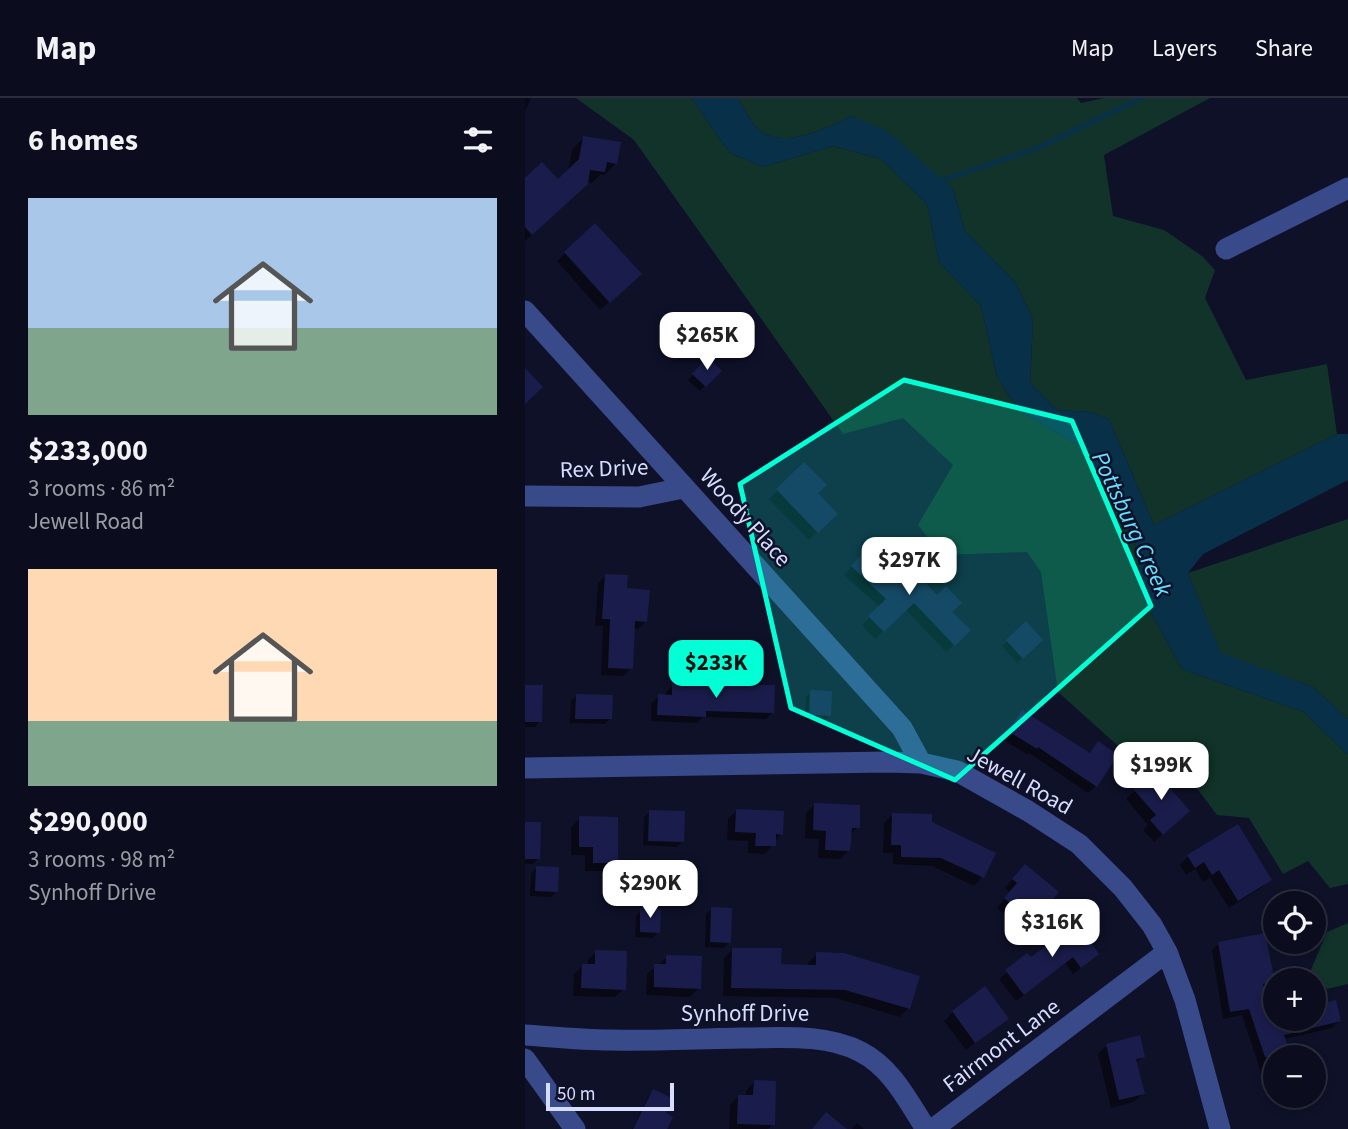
<!DOCTYPE html>
<meta charset="utf-8">
<style>
:root{--surface:#0b0d1f;--page:#141628;--text:#f1f3f6;--muted:#9a9ca4;--line:#2b2d3d;--accent:#03ffd6}
body{margin:0;font-family:"Source Sans 3",sans-serif;background:var(--page);color:var(--text);height:100vh;display:flex;flex-direction:column;font-size:26px;white-space:nowrap}
*{box-sizing:border-box;margin:0}
p{font-size:23px;color:var(--muted)}
.icon{flex:none;width:38px;height:38px;fill:none;stroke:currentColor;stroke-width:2;stroke-linecap:round;stroke-linejoin:round}
.map{position:relative;flex:1;overflow:hidden}
.side{display:flex;flex-direction:column;background:var(--surface);width:525px}
.side>*{flex:none}
.controls{position:absolute;left:738px;top:793px;display:grid;gap:14px}
.controls a{display:grid;place-items:center;width:63px;height:63px;border-radius:50%;background:var(--surface);box-shadow:0 4px 10px #0003,0 0 0 2px var(--line);font-size:35px}
.scale{position:absolute;left:21px;bottom:18px;width:128px;box-sizing:border-box;padding-left:7px;border:4px solid #d7ddff;border-top:0;font-size:19px;line-height:24px;white-space:nowrap;color:#d7ddff;-webkit-text-stroke:5px #0f1129;paint-order:stroke}
.price{position:absolute;translate:-50% -60px;padding:0 16px;border-radius:14px;background:#fff;color:#222;font-size:23px;line-height:46px;filter:drop-shadow(0 2px 4px #0008)}
.price::after{content:'';position:absolute;left:50%;top:42px;width:21px;height:16px;margin-left:-10px;background:inherit;clip-path:polygon(0 0,100% 0,50% 100%)}
.price.selected{background:var(--accent);color:#111}
ul{padding:0;list-style:none}
li{display:grid;align-content:center;gap:14px;height:371px;padding:0 28px}
li span{display:grid;place-items:center;height:217px;border-radius:0px;color:#555}
li>.icon{margin-inline-start:auto}
span .icon{width:126px;height:126px;fill:#fffc;stroke-width:1}
li b{font-size:30px}
h2{display:flex;justify-content:space-between;align-items:center;height:84px;padding:0 28px;font-size:30px}
header{display:flex;align-items:center;gap:42px;box-sizing:border-box;height:98px;padding:0 35px;background:var(--surface);border-bottom:2px solid var(--line)}
header strong{font-size:33px}
nav{display:flex;gap:38px;margin-inline-start:auto;font-size:24px}
main{display:flex;flex:1;min-height:0}
.map>svg:first-child{display:block}
.green{fill:#113329}
.water{fill:#083149}
.shadow{fill:#0007}
.lines{fill:none;stroke-linecap:round;stroke-linejoin:round}
.stream{stroke:#083149;stroke-width:5}
.building{fill:#1a1d4b}
.minor{stroke:#384a8a;stroke-width:21}
.marked{fill:#03ffd6;fill-opacity:0.2;stroke:#03ffd6;stroke-width:5;stroke-linejoin:round}
.labels{text-anchor:middle;stroke-width:5;stroke-linejoin:round;paint-order:stroke}
.street-label{font-size:23px;fill:#d7ddff;stroke:#0f1129}
.water-label{font-size:24px;font-style:italic;fill:#65e0ff;stroke:#0f1129}
</style>
<header>
<strong>Map</strong>
<nav><a>Map</a><a>Layers</a><a>Share</a></nav>
</header>
<main>
<section class="side">
<h2>6 homes<svg class="icon" aria-label="filters" viewBox="0 0 24 24"><path d="M4 7h16M4 17h16"/><circle cx="9" cy="7" r="2"/><circle cx="15" cy="17" r="2"/></svg></h2>
<ul>
<li><span style="background:linear-gradient(#a9c7e8 60%,#7fa58c 0)"><svg class="icon" aria-label="home" viewBox="0 0 24 24"><path d="M3 11l9-7 9 7M6 9v11h12V9"/></svg></span><div><b>$233,000</b><p>3 rooms · 86 m²</p><p>Jewell Road</p></div></li>
<li><span style="background:linear-gradient(#ffd9b3 70%,#7fa58c 0)"><svg class="icon" aria-label="home" viewBox="0 0 24 24"><path d="M3 11l9-7 9 7M6 9v11h12V9"/></svg></span><div><b>$290,000</b><p>3 rooms · 98 m²</p><p>Synhoff Drive</p></div></li>
</ul>
</section>
<div class="map">
<svg width="823" height="1031" viewBox="0 0 823 1031">
<rect width="100%" height="100%" fill="#0f1129"/>
<!-- green -->
<path class="green" d="M51 0H166L205 55 238 69 308 48 356 61 402 106 414 164 456 208 472 279 493 312 555 348 610 443 619 502 657 571 779 614 823 657V786L805 790 783 763 758 776 724 720 692 717 644 653 602 656 533 594 516 474 502 454 416 457 393 427 428 367 378 320 318 336 109 42Z
M213 0H552L556 5 579 0H685L579 57 588 118 639 132 677 158 690 172 680 200 721 282 802 266 812 336 629 427 584 321 565 314 532 312 505 285 508 221 490 184 440 133 428 91 327 18C301 30 254 55 230 28 224 20 218 9 213 0Z
M823 421V621L788 589 696 556 663 475Z
M823 825V886L802 891 785 874 802 834Z"/>
<!-- water -->
<path class="water" d="M166 0H213C218 9 224 20 230 28 254 55 301 30 327 18L362 33 428 91 440 133 490 184 508 221 505 285 532 312 565 314 584 321 629 427 812 336H823V382L678 456 663 475 696 555 788 589 823 621V657L779 614 657 571 619 502 610 443 555 348 493 312 472 279 456 208 414 164 402 106 356 61 308 48 238 69 205 55Z"/>
<!-- shadow -->
<path class="shadow" d="M0 0H6L0 13Z
M58 40 91 65 79 77 76 76 67 85 63 84 0 143V83L33 84 43 74 47 52Z
M40 155 106 184 75 212 32 163Z
M183 262 194 273 175 293 163 282Z
M279 367 291 396 310 416 284 442 244 401Z
M344 451 381 484 412 499 443 532 421 554 380 511 350 541 337 527 355 509 319 477Z
M81 478 100 492 121 523 113 531 108 530 106 570 98 578 76 577 78 528H70L73 485Z
M501 525 516 542 492 565 477 548Z
M148 587 248 614 241 621 178 619 172 625 126 623V605L134 598H140L141 594Z
M0 588 15 623 10 629H0Z
M286 594 304 617 299 623 280 622 281 599Z
M51 598 85 621 80 626 45 625 46 603Z
M497 614 563 657 573 646 571 688 563 695 504 655 503 657 477 641Z
M629 675 655 721 629 744 618 732 623 727 601 701Z
M289 707 333 729 324 738V752L315 761 293 760 294 741 280 740 281 715Z
M211 713 256 736 240 756 223 755V743L202 742 203 721Z
M125 714 158 743 152 749 118 747 119 719Z
M368 716 405 725 468 756 457 779 449 788 407 768 368 766V755H358L359 725Z
M55 720 91 764 82 773H60V757H46V729Z
M0 725 13 761 8 766H0Z
M663 758 745 781 736 790 704 810 685 780 678 784 670 771 661 777 655 767Z
M11 770 32 793 26 799 5 798 6 776Z
M492 776 531 794 508 820 498 812 487 823 472 810 485 795 480 790Z
M187 811 204 844 199 850 180 849 181 816Z
M116 812 133 834 128 840 110 839 111 818Z
M551 827 565 863 548 876 540 865 491 903 474 881 502 857 505 862Z
M694 845 748 883 737 891 744 928 814 923 807 930 759 941 765 959H751V977L738 981 717 917 698 921 687 852Z
M208 851 255 868H283V865L292 856 383 910 375 919 311 900 198 898 199 860Z
M71 854 99 891 90 899 48 898 49 876 58 867H62L63 862Z
M142 859 174 890 165 899 121 897 122 876Z
M428 914 481 920 441 952 419 923Z
M582 947 618 958 611 965 618 995 609 1004 586 1010 573 956Z
M229 984 248 1026 243 1031H204L205 1007 213 998 221 999V993Z
M129 993 139 1016 140 1031H107L123 999Z
M332 1025 339 1031H327Z"/>
<g class="lines">
<!-- stream -->
<path class="stream" d="M412 84 513 50 616 0"/>
</g>
<!-- building -->
<path class="building" d="M58 38 96 44 92 66 82 64 80 74 65 72 63 86 7 137 0 129V80L17 64 33 81 54 61Z
M70 125 117 176 85 205 39 154Z
M182 259 197 273 181 289 167 276Z
M0 270 18 289 0 306Z
M279 364 302 387 293 395 313 416 293 435 251 391Z
M344 448 381 482 389 473 412 497 421 488 437 505 427 514 446 532 430 548 389 505 359 534 343 518 361 501 326 468Z
M80 476 103 477 102 490 125 492 122 524 110 523 108 571 83 570 85 521H77Z
M501 523 518 542 498 561 481 542Z
M147 586 250 587 249 615 181 613V619L132 617 133 596 147 597Z
M0 587H18L17 624H0Z
M285 592 307 593 306 618 284 617Z
M51 596 88 597 87 621H50Z
M497 612 565 655 573 643 593 657 572 689 513 649 512 651 483 633Z
M629 672 665 713 638 737 625 722 631 717 608 691Z
M289 705 335 707V730H327L325 753 300 752 301 733 288 732Z
M211 711 259 713 258 737 251 736V748H230L231 735 210 734Z
M124 712 160 713 159 744 123 743Z
M367 715 407 716V724L471 755 459 780 416 760 376 759V747H366Z
M54 718 93 719V765H68V749H54Z
M0 724H16L15 761H0Z
M713 726 747 782 713 803 694 772 687 777 679 764 670 770 662 757Z
M500 766 534 794 518 813 507 804 497 815 479 800 492 785 487 781Z
M11 768 34 769 33 794 10 793Z
M186 809 207 810 206 845 185 844Z
M115 810 136 811 135 835 115 834Z
M552 825 574 856 556 870 548 859 499 897 480 872 502 855 506 859Z
M740 835 750 884 738 886 746 926 762 920H789V907L811 902 816 923 759 937 767 959H740L724 911 705 914 693 844Z
M207 850H257L256 866 291 867V854L319 855 395 878 385 911 320 892 206 890Z
M70 852 102 853 101 892 56 890 57 866H70Z
M141 857 177 858 176 891 129 889V866H141Z
M460 888 484 921 450 945 427 913Z
M615 937 620 959 611 961 620 996 594 1002 581 946Z
M229 982 251 983 250 1027 212 1026 213 997H228Z
M128 991 148 1001 141 1015 148 1019 142 1031H108Z
M301 1014 322 1031H287Z"/>
<g class="lines">
<!-- minor -->
<path class="minor" d="M701 151 823 90
M0 213 377 630 396 665
M0 398 114 399 158 390
M0 670 361 664 396 665 432 673 503 713 554 746 598 790 627 827 642 854 660 902 695 1031
M0 937C28 939 57 942 86 942 129 943 172 941 215 940 254 940 300 935 336 954 367 970 383 1003 401 1031
M0 961 50 1031
M408 1031 642 854"/>
</g>
<!-- marked area -->
<path class="marked" d="M379 282 547 323 626 508 430 682 266 610 215 386Z"/>
<g class="labels">
<!-- street labels -->
<g class="street-label">
<text transform="translate(79 370) rotate(-2)" y="8">Rex Drive</text>
<text transform="translate(221 419) rotate(48)" y="8">Woody Place</text>
<text transform="translate(495 682) rotate(29)" y="8">Jewell Road</text>
<text x="220" y="923">Synhoff Drive</text>
<text transform="translate(476 947) rotate(-37)" y="8">Fairmont Lane</text>
</g>
<!-- water labels -->
<g class="water-label">
<text transform="translate(607 426) rotate(65)" y="8">Pottsburg Creek</text>
</g>
</g>
</svg>
<div class="controls">
<a><svg class="icon" aria-label="locate" viewBox="0 0 24 24"><circle cx="12" cy="12" r="6"/><path d="M12 2v4M12 18v4M2 12h4M18 12h4"/></svg></a>
<a>+</a>
<a>−</a>
</div>
<div class="scale">50 m</div>
<b class="price" style="left:182px;top:274px">$265K</b>
<b class="price" style="left:384px;top:499px">$297K</b>
<b class="price selected" style="left:191px;top:602px">$233K</b>
<b class="price" style="left:636px;top:704px">$199K</b>
<b class="price" style="left:125px;top:822px">$290K</b>
<b class="price" style="left:527px;top:861px">$316K</b>
</div>
</main>
